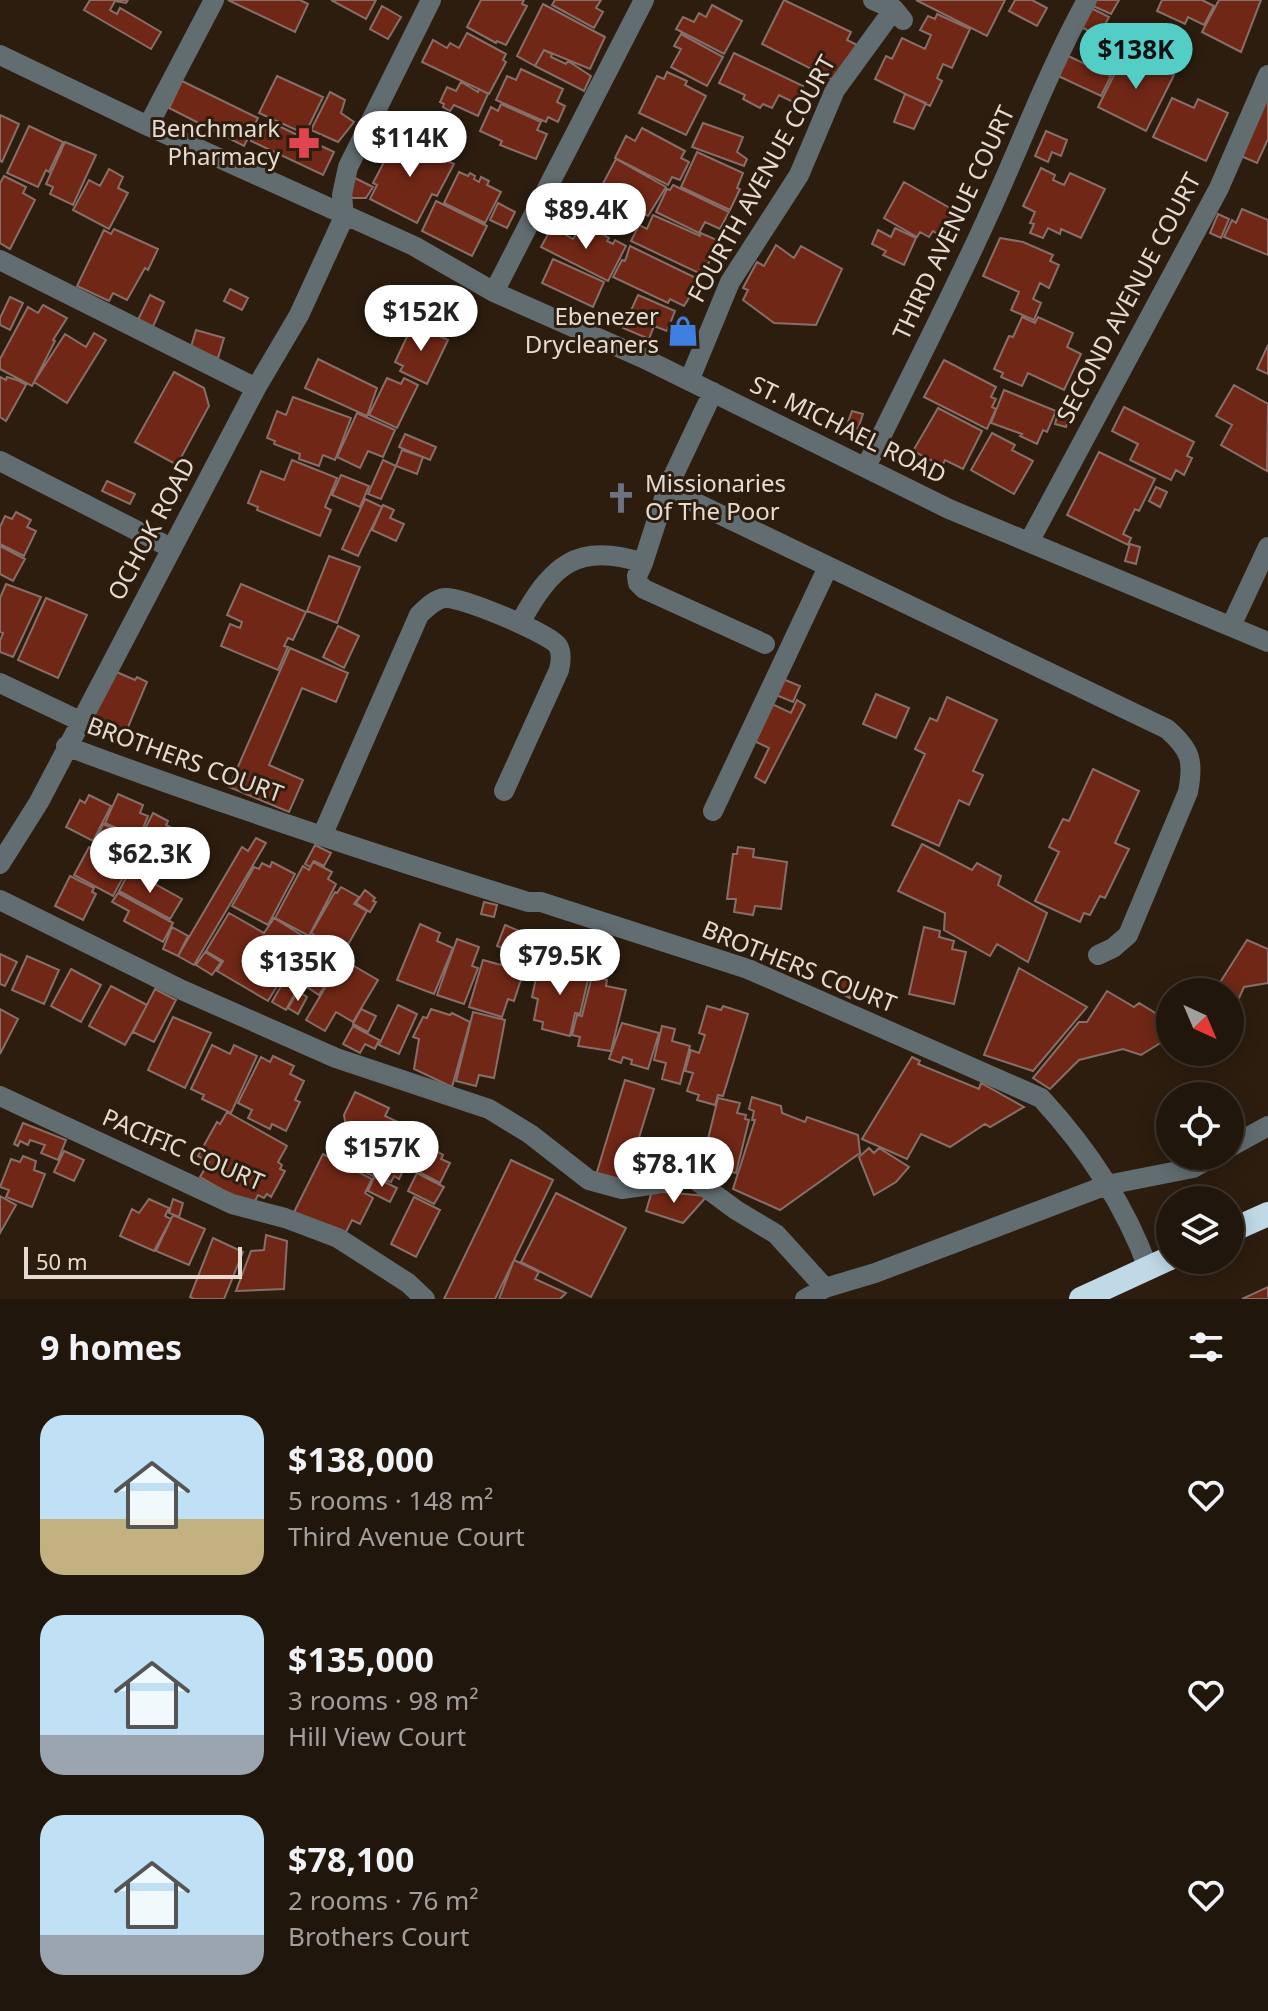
<!DOCTYPE html>
<meta charset="utf-8">
<style>
:root{--surface:#21160b;--page:#2d2319;--text:#f1f3f6;--muted:#a29f9d;--line:#3e352c;--accent:#54cdc7}
body{margin:0;font-family:"Noto Sans",sans-serif;background:var(--page);color:var(--text);height:100vh;display:flex;flex-direction:column;font-size:30px;white-space:nowrap}
*{box-sizing:border-box;margin:0}
p{font-size:26px;color:var(--muted)}
.icon{flex:none;width:44px;height:44px;fill:none;stroke:currentColor;stroke-width:2;stroke-linecap:round;stroke-linejoin:round}
.map{position:relative;height:1299px;overflow:hidden}
.details{display:flex;flex-direction:column;background:var(--surface);flex:1}
.details>*{flex:none}
.needle{width:52px;rotate:136deg}
.buttons{position:absolute;left:1156px;top:978px;display:grid;gap:16px}
.buttons a{display:grid;place-items:center;width:88px;height:88px;border-radius:50%;background:var(--surface);box-shadow:0 4px 20px #0003,0 0 0 2px var(--line);font-size:40px}
.scale{position:absolute;left:24px;bottom:20px;width:218px;box-sizing:border-box;padding-left:8px;border:4px solid #e5dbd1;border-top:0;font-size:22px;line-height:28px;white-space:nowrap;color:#e5dbd1;-webkit-text-stroke:6px #2c1d0f;paint-order:stroke}
.price{position:absolute;translate:-50% -68px;padding:0 18px;border-radius:28px;background:#fff;color:#222;font-size:26px;line-height:52px;filter:drop-shadow(0 2px 4px #0008)}
.price::after{content:'';position:absolute;left:50%;top:48px;width:24px;height:18px;margin-left:-12px;background:inherit;clip-path:polygon(0 0,100% 0,50% 100%)}
.price.on{background:var(--accent);color:#111}
ul{padding:0;list-style:none}
li{display:flex;align-items:center;gap:24px;height:200px;padding:0 40px}
li span{display:grid;place-items:center;flex:none;width:224px;height:160px;border-radius:24px;color:#555}
li>.icon{margin-inline-start:auto}
span .icon{width:96px;height:96px;fill:#fffc;stroke-width:1}
li b{font-size:34px}
h2{display:flex;justify-content:space-between;align-items:center;height:96px;padding:0 40px;font-size:34px}
.map>svg:first-child{display:block}
.building{fill:#702716;stroke:#886e68;stroke-width:2}
.lines{fill:none;stroke-linecap:round;stroke-linejoin:round}
.minor{stroke:#626d72;stroke-width:20}
.highway{stroke:#bfd9e7;stroke-width:24}
.labels{text-anchor:middle;stroke-width:6;stroke-linejoin:round;paint-order:stroke}
.poi-label{font-size:24px;fill:#e5dbd1;stroke:#2c1d0f;text-anchor:end}
.street-label{font-size:24px;fill:#e5dbd1;stroke:#2c1d0f}
</style>
<div class="map">
<svg width="1268" height="1299" viewBox="0 0 1268 1299">
<rect width="100%" height="100%" fill="#2c1d0f"/>
<!-- building -->
<path class="building" d="M90 0H128L126 3 115 1 110 10 117 14 120 8 161 32 151 49 84 10Z
M228 0H300L308 4 295 32Z
M331 0H376L366 19Z
M481 0H524L522 4 527 6 506 45 497 41 496 43 467 27Z
M555 0H601L596 8 603 12 594 28 552 5Z
M784 0 851 32 847 40 857 45 833 80 762 44Z
M916 0H1005L987 36Z
M1015 0H1032L1047 8 1037 26 1009 11Z
M1096 0H1119L1111 14 1093 6Z
M1162 0H1202L1214 6 1204 25 1188 17 1185 24 1157 11Z
M1219 0H1261L1241 52 1202 32Z
M543 4 605 37 590 69 544 50 535 66 517 56Z
M712 5 742 21 724 54 676 29 683 17 694 22 699 13 706 17Z
M382 6 401 17 388 39 370 29Z
M1091 8 1109 17 1099 36 1081 27Z
M937 14 970 29 952 68 943 64 937 78 942 81 930 106 875 79 886 56 892 59 902 38 925 49 931 35 920 30 928 16 935 19Z
M467 33 506 54 503 60 506 62 489 94 422 62 433 40 447 48 450 43 459 48Z
M681 34 723 57 707 86 671 67 681 49 674 46Z
M544 50 552 54 551 57 566 64 568 61 591 76 584 91 535 66Z
M1126 51 1174 75 1146 131 1098 107Z
M734 53 803 86 795 103 779 95 772 108 763 104 760 108 743 99 745 95 719 83Z
M1066 55 1111 76 1101 96 1056 75Z
M521 69 563 89 557 102 565 106 558 122 548 117 546 122 496 100 507 76 516 80Z
M667 72 687 81 685 85 706 96 686 135 639 113 657 76 664 79Z
M277 76 323 97 305 134 259 113Z
M1268 80V139L1257 163 1234 153Z
M182 81 258 118 244 146 169 108Z
M461 82 478 92 479 89 488 94 478 116 454 105 450 111 443 107 444 104 440 102 447 87 456 91Z
M330 92 345 100 341 113 354 122 338 142 311 130Z
M905 94 926 103 914 129 894 122Z
M1172 98 1194 108 1198 99 1228 113 1206 161 1153 137Z
M501 104 541 122 537 130 547 134 536 159 500 145 502 141 480 131 491 107 498 111Z
M0 115 19 124 2 162 0 161Z
M268 121 334 152 323 175 251 141 259 122 266 125Z
M703 123 743 137 737 152 747 159 744 166 692 147Z
M29 126 63 142 49 172 46 170 38 187 7 173Z
M642 128 685 151 681 158 689 162 680 180 672 177 668 185 615 158 626 136 635 141Z
M1046 131 1067 140 1061 156 1052 152 1048 162 1035 156Z
M404 138 454 164 437 196 432 194 417 223 370 199 377 185 373 183 394 143 400 146Z
M65 142 96 155 73 205 50 194 53 187 46 184Z
M697 152 743 173 737 188 740 189 730 210 681 187Z
M616 159 666 187 648 216 600 189Z
M1041 168 1055 175 1053 180 1064 185 1070 173 1105 189 1081 238 1061 229 1060 234 1048 228 1043 238 1030 233 1034 224 1030 223 1035 212 1023 206Z
M109 169 123 177 118 188 128 193 109 229 73 210 89 180 100 186Z
M459 172 468 176 470 173 475 176 474 179 479 182 481 177 489 181 487 185 501 192 485 223 444 203Z
M4 176 26 187 23 193 35 200 10 249 0 243V183Z
M353 177 373 187 366 198H353L345 191Z
M904 182 955 211 941 236 933 231 929 237 920 232 917 237 884 218Z
M673 185 729 212 720 229 705 222 699 233 656 212 667 189 670 190Z
M436 201 487 226 472 256 422 231Z
M498 203 515 212 507 228 490 220Z
M1242 209 1268 220V255L1224 237 1232 220 1236 223Z
M1218 214 1229 219 1221 238 1210 233Z
M653 215 700 236 701 233 719 241 703 275 631 241 639 225 647 229Z
M576 222 580 225 578 230 592 237 595 230 609 238 607 241 613 244 615 240 626 246 608 281 541 247 552 227 573 239 577 233 571 230Z
M895 228 916 238 904 265 883 255 886 251 872 244 878 230 891 237Z
M114 229 158 249 148 270 145 268 127 300 113 293 109 301 77 286 104 230 111 234Z
M1000 238 1023 242 1053 255 1050 261 1059 265 1049 288 1040 283 1033 299 1041 303 1034 320 1011 310 1019 292 983 276Z
M776 245 794 258 801 246 842 269 816 325 774 323 743 300 748 290 743 288 757 262 764 266Z
M630 246 700 280 684 306 670 299 668 303 613 277 622 260 625 261Z
M553 259 604 282 593 307 542 283Z
M230 289 248 298 242 310 224 301Z
M150 295 164 302 151 331 136 324Z
M638 295 675 311 667 331 654 326 649 339 623 328Z
M10 297 23 303 10 330 0 325V318Z
M43 305 67 318 53 340 55 341 32 386 0 369V359L28 307 38 313Z
M1022 317 1035 323 1038 317 1073 333 1067 347 1081 354 1064 390 1028 373 1022 386 1001 377 1003 373 994 369 1009 336 1013 337Z
M413 324 448 340 427 384 400 371 403 366 395 362Z
M196 330 224 338 218 358 190 350Z
M94 333 106 340 67 403 34 382 65 334 86 347Z
M1268 345V374L1257 369Z
M318 359 377 388 367 416 305 388Z
M944 360 996 387 991 397 996 399 992 407 996 409 987 429 924 397Z
M174 372 204 388 209 406 177 465 135 442Z
M0 377 6 380 7 377 17 380 26 385 6 421 0 417Z
M387 378 401 384 404 378 418 385 397 428 369 415Z
M1234 385 1268 404 1267 471 1221 445 1232 425 1216 416Z
M1004 390 1056 411 1047 432 1043 430 1037 444 1020 436 1022 434 991 423Z
M293 397 351 418 335 460 323 455 319 466 299 459 300 454 274 444 275 441 267 438 277 411 286 415Z
M1124 407 1194 442 1187 456 1192 458 1184 475 1176 470 1171 480 1130 460 1138 444 1112 431Z
M938 408 982 431 963 469 945 460 942 466 913 451Z
M852 411 863 414 858 429 847 425Z
M357 413 395 430 383 457 368 451 360 468 337 457Z
M1058 413 1069 416 1066 427 1055 424Z
M992 433 1015 445 1012 450 1033 461 1014 494 971 470Z
M405 434 436 447 430 460 399 447Z
M402 450 423 457 417 474 396 466Z
M1099 452 1155 479 1139 511 1135 509 1123 534 1131 538 1128 545 1067 515Z
M292 460 337 478 325 507 331 510 320 536 257 510 258 507 248 503 261 471 284 480Z
M383 460 396 466 381 499 368 494Z
M341 475 369 486 360 507 332 495Z
M107 481 135 494 130 504 102 491Z
M1156 487 1167 492 1160 507 1149 501Z
M365 499 382 507 358 556 342 549Z
M383 505 394 510 390 518 404 524 396 541 372 530Z
M16 512 31 520 27 527 36 531 24 556 0 544V527L5 516 12 519Z
M1130 544 1140 547 1136 564 1125 561Z
M0 546 25 559 13 581 0 574Z
M329 556 360 567 337 623 307 611Z
M6 584 41 597 13 657 0 652V641L3 633 0 632V598Z
M241 584 306 612 293 640 288 638 284 646 288 647 278 670 221 646 230 624 240 628 242 622 227 615Z
M46 598 87 615 58 678 18 660Z
M338 626 359 636 344 668 323 657Z
M290 648 348 673 336 702 302 688 269 765 303 780 289 812 229 787Z
M112 670 135 680 137 677 147 682 126 732 92 717Z
M783 679 800 686 793 702 776 695Z
M876 694 909 708 896 738 863 724Z
M947 697 997 720 973 771 983 775 969 805 959 800 939 846 892 825 925 754 915 749 930 718 937 721Z
M797 700 805 705 765 783 755 777 769 748 752 740 770 703 791 713Z
M1093 769 1139 791 1115 843 1129 849 1105 898 1100 896 1090 915 1084 913 1080 922 1035 901 1059 852 1049 847 1063 819 1069 821Z
M118 794 143 805 140 813 148 816 139 838 105 823Z
M89 795 111 806 93 841 66 827 80 800 85 803Z
M153 813 168 821 166 825 182 833 179 840 187 844 169 878 160 874 157 880 132 867 136 859 131 856Z
M103 824 138 839 130 857 95 843Z
M256 838 266 843 194 965 178 956 242 847 248 851Z
M922 844 972 870 977 863 1001 876 998 885 1047 913 1028 962 997 944 990 956 944 930 945 913 898 891Z
M315 845 331 853 324 866 314 861 310 867 305 864Z
M89 847 128 868 113 896 74 875Z
M738 847 754 849 753 857 787 862 781 909 755 906 753 915 734 912 736 899H727L733 854H737Z
M185 853 195 858 188 874 177 869Z
M272 862 295 874 268 925 232 906 254 867 259 869 262 863 270 867Z
M313 862 332 872 328 879 336 884 309 936 275 918 303 866 309 870Z
M130 870 182 899 170 919 119 891Z
M70 876 94 888 92 892 96 894 83 920 55 906Z
M341 887 359 897 354 904 367 911 344 952 311 933 335 892 337 893Z
M365 890 375 898 373 901 376 902 370 912 356 903Z
M118 893 173 923 163 942 124 921 129 911 112 902Z
M484 902 497 905 494 917 481 914Z
M229 913 264 933 274 918 306 938 268 1001 217 971 223 961 206 951Z
M420 924 440 933 437 941 453 948 434 994 397 980Z
M505 925 543 941 534 961 497 946Z
M172 927 188 936 178 956 163 949Z
M924 927 940 931 939 937 954 941 952 949 966 952 954 1004 909 994Z
M309 938 338 954 328 971 299 955Z
M457 939 479 947 472 966 478 968 464 1004 437 995Z
M1247 940 1268 949V983L1244 987 1235 1007 1230 1008V992H1214Z
M205 952 221 962 212 975 196 965Z
M0 954 17 962 5 986 0 984Z
M27 956 59 970 44 1004 12 990Z
M299 957 330 978 319 995 288 974Z
M342 959 378 980 353 1022 336 1012 325 1031 306 1020Z
M483 960 501 965 502 960 525 967 514 1001 508 999 502 1017 469 1007Z
M555 964 590 971 580 1014 575 1013 570 1036 542 1029 543 1022 534 1020 538 999 532 997 537 973 546 975 548 966 554 967Z
M1019 968 1087 1007 1033 1071 984 1055Z
M71 969 101 985 81 1022 51 1006Z
M839 973 855 981 850 998 836 991Z
M592 976 607 980 606 986 626 990 611 1051 578 1046 580 1037 572 1035 577 1015 582 1016Z
M284 981 298 988 286 1010 272 1002Z
M111 986 147 1005 125 1045 89 1026Z
M155 989 176 1000 154 1042 133 1032Z
M298 991 307 997 298 1014 288 1008Z
M1107 991 1134 1007 1139 1003 1170 1022V1037L1141 1055 1123 1049 1079 1060 1050 1089 1033 1078 1079 1022H1087Z
M398 1005 417 1014 399 1054 379 1045Z
M707 1006 721 1010 723 1006 748 1014 723 1096 718 1095 715 1105 697 1100 699 1095 687 1091 693 1073 685 1071 691 1050 699 1053 705 1035 699 1033Z
M0 1009 18 1019 0 1054Z
M361 1009 376 1016 368 1032 353 1024Z
M431 1009 450 1015 452 1013 470 1022 452 1087 414 1069 419 1039 413 1037 423 1017 427 1018Z
M473 1012 505 1020 494 1078 479 1075 476 1086 456 1081Z
M173 1017 211 1033 185 1088 148 1070Z
M622 1023 659 1033 648 1069 631 1064 632 1060 623 1057 621 1063 609 1059Z
M353 1026 379 1040 375 1049 365 1044 360 1053 343 1044Z
M662 1026 675 1029 672 1041 690 1046 680 1084 662 1079 666 1063 654 1060Z
M212 1045 230 1054 234 1045 257 1056 231 1113 202 1099 204 1095 191 1089Z
M273 1056 294 1066 290 1074 304 1081 295 1100 300 1102 286 1131 272 1124 270 1129 248 1118 252 1110 238 1103 261 1057 270 1062Z
M912 1057 920 1061 918 1064 979 1089 981 1083 1024 1107 990 1127 985 1124 950 1147 921 1134 907 1159 862 1139Z
M625 1080 654 1089 625 1183 596 1175Z
M355 1092 389 1108 385 1116 421 1133 399 1179 394 1176 391 1182 383 1179 390 1164 376 1157 379 1150 350 1136 353 1130 346 1127 344 1115Z
M752 1097 781 1106 782 1113 805 1122 807 1117 858 1135 860 1153 780 1210 733 1189 755 1120H752L754 1111 749 1109Z
M718 1098 740 1103 737 1113 746 1115 745 1119 749 1120 736 1173 714 1168 718 1155 705 1151Z
M227 1112 287 1146 278 1162 282 1165 280 1169 285 1171 271 1197 267 1194 264 1198 258 1195 252 1207 200 1177 209 1162 198 1156 217 1122 220 1124Z
M23 1123 66 1140 58 1160 41 1153 45 1145 30 1140 28 1145 20 1141 18 1146 14 1144Z
M343 1134 376 1154 374 1158 388 1165 381 1180 332 1156Z
M431 1148 443 1155 441 1159 450 1163 440 1183 419 1172Z
M869 1148 874 1153 879 1148 909 1167 896 1182 874 1195 859 1157Z
M64 1151 84 1160 74 1181 54 1172Z
M323 1154 372 1179 365 1193 373 1198 360 1224 352 1220 344 1236 294 1212Z
M23 1156 36 1161 34 1170 45 1174 32 1207 6 1197 9 1190 0 1187 11 1159 20 1162Z
M511 1160 553 1180 495 1299H444Z
M417 1173 444 1187 434 1204 408 1191Z
M374 1177 397 1188 390 1202 368 1191Z
M652 1191 707 1196 683 1223 646 1211Z
M556 1193 626 1228 591 1297 521 1262Z
M0 1196 16 1205 0 1233Z
M414 1197 440 1210 416 1257 391 1244Z
M149 1199 169 1208 165 1216 171 1219 154 1251 120 1236 132 1209 139 1213Z
M173 1199 183 1203 179 1217 169 1213Z
M173 1215 205 1229 189 1265 156 1251Z
M266 1235 287 1241 284 1289 236 1291 251 1251 264 1250Z
M213 1238 243 1252 224 1299H194L190 1297Z
M514 1260 539 1272 535 1279 566 1293 560 1299H499Z
M1268 1287V1299H1242Z"/>
<g class="lines">
<!-- minor -->
<path class="minor" d="M873 0 894 9 903 20
M0 55 148 126 414 246 494 292 643 358 949 509 1268 642
M148 126 214 0
M0 260 256 388
M494 292 644 0
M689 381 730 282 799 175 835 90 894 9
M0 461 171 548
M866 467C907 383 950 300 988 216 1021 144 1049 69 1087 0
M667 489 1167 729C1191 750 1194 761 1188 792L1128 935 1113 948 1098 955
M1029 542 1219 188 1268 75
M643 563 637 576 638 583 644 589 765 644
M520 623C551 566 577 541 643 563L667 489 713 392
M1231 626 1268 547
M0 683 80 721
M66 746C218 803 373 854 528 902H541L748 969 1041 1098C1087 1148 1125 1205 1148 1268
M713 811 828 567
M322 836 419 615C426 608 435 599 445 598 460 596 551 634 558 646 562 653 561 662 559 670L504 791
M0 864 39 802 256 388 299 315 344 217 342 195 348 167 431 0
M0 900 182 990 336 1058 489 1109 530 1134 589 1180 622 1189 656 1184 686 1173 736 1210 776 1234 825 1288
M0 1096 232 1204 285 1218 338 1238 408 1283 425 1299
M1230 1147 1268 1126
M805 1299 825 1288 875 1273 1107 1185 1193 1168 1214 1156"/>
<!-- highway -->
<path class="highway" d="M1230 1231 1268 1214
M1081 1299 1170 1258"/>
</g>
<!-- icons -->
<defs>
<symbol id="pharmacy-bare" viewBox="-9 -9 18 18"><path d="M-2-6h4v4h4v4h-4v4h-4v-4h-4v-4h4Z" fill="#e0444e" stroke="#2c1d0f" stroke-width="2.5" paint-order="stroke"/></symbol>
<symbol id="shop-bare" viewBox="-9 -9 18 18"><path d="M-5-2.5h2.3a2.7 3.5 0 0 1 5.4 0H5L5.5 6h-11ZM-1.5-2.5h3a1.5 2.3 0 0 0-3 0Z" fill="#3f7fe0" stroke="#2c1d0f" stroke-width="2.5" paint-order="stroke"/></symbol>
<symbol id="church-bare" viewBox="-9 -9 18 18"><path d="M-1.2-6h2.4v3.5h3.3v2.4h-3.3V6h-2.4V-.1h-3.3v-2.4h3.3Z" fill="#6b7280" stroke="#2c1d0f" stroke-width="2.5" paint-order="stroke"/></symbol>
</defs>
<g fill-rule="evenodd">
<use href="#pharmacy-bare" x="282" y="121" width="44" height="44"/>
<use href="#shop-bare" x="661" y="309" width="44" height="44"/>
<use href="#church-bare" x="599" y="476" width="44" height="44"/>
</g>
<g class="labels">
<!-- poi labels -->
<g class="poi-label">
<text x="280" y="137">Benchmark<tspan x="280" dy="28">Pharmacy</tspan></text>
<text x="659" y="325">Ebenezer<tspan x="659" dy="28">Drycleaners</tspan></text>
<text x="645" y="492" text-anchor="start">Missionaries<tspan x="645" dy="28">Of The Poor</tspan></text>
</g>
<!-- street labels -->
<g class="street-label">
<text transform="translate(762 179) rotate(-61)" y="8">FOURTH AVENUE COURT</text>
<text transform="translate(954 223) rotate(-65)" y="8">THIRD AVENUE COURT</text>
<text transform="translate(1129 298) rotate(-62)" y="8">SECOND AVENUE COURT</text>
<text transform="translate(848 430) rotate(26)" y="8">ST. MICHAEL ROAD</text>
<text transform="translate(152 529) rotate(-62)" y="8">OCHOK ROAD</text>
<text transform="translate(185 760) rotate(20)" y="8">BROTHERS COURT</text>
<text transform="translate(799 967) rotate(22)" y="8">BROTHERS COURT</text>
<text transform="translate(183 1150) rotate(23)" y="8">PACIFIC COURT</text>
</g>
</g>
</svg>
<div class="buttons">
<a><svg class="needle" viewBox="-14 -14 28 28"><path d="M0-13l5 13h-10z" fill="#e53935"/><path d="M0 13l5-13h-10z" fill="#a29f9d"/></svg></a>
<a><svg class="icon" aria-label="locate" viewBox="0 0 24 24"><circle cx="12" cy="12" r="6"/><path d="M12 2v4M12 18v4M2 12h4M18 12h4"/></svg></a>
<a><svg class="icon" aria-label="layers" viewBox="0 0 24 24"><path d="M12 4l9 5-9 5-9-5zM3 14l9 5 9-5"/></svg></a>
</div>
<div class="scale">50 m</div>
<b class="price on" style="left:1136px;top:91px">$138K</b>
<b class="price" style="left:410px;top:179px">$114K</b>
<b class="price" style="left:586px;top:251px">$89.4K</b>
<b class="price" style="left:421px;top:353px">$152K</b>
<b class="price" style="left:150px;top:895px">$62.3K</b>
<b class="price" style="left:560px;top:997px">$79.5K</b>
<b class="price" style="left:298px;top:1003px">$135K</b>
<b class="price" style="left:382px;top:1189px">$157K</b>
<b class="price" style="left:674px;top:1205px">$78.1K</b>
</div>
<section class="details">
<h2>9 homes<svg class="icon" aria-label="filters" viewBox="0 0 24 24"><path d="M4 7h16M4 17h16"/><circle cx="9" cy="7" r="2"/><circle cx="15" cy="17" r="2"/></svg></h2>
<ul>
<li><span style="background:linear-gradient(#bfe0f5 65%,#c2b280 0)"><svg class="icon" aria-label="home" viewBox="0 0 24 24"><path d="M3 11l9-7 9 7M6 9v11h12V9"/></svg></span><div><b>$138,000</b><p>5 rooms · 148 m²</p><p>Third Avenue Court</p></div><svg class="icon" aria-label="heart" viewBox="0 0 24 24"><path d="M12 20l-8-8c-3-5 5-10 8-4 3-6 11-1 8 4z"/></svg></li>
<li><span style="background:linear-gradient(#bfe0f5 75%,#9aa5b1 0)"><svg class="icon" aria-label="home" viewBox="0 0 24 24"><path d="M3 11l9-7 9 7M6 9v11h12V9"/></svg></span><div><b>$135,000</b><p>3 rooms · 98 m²</p><p>Hill View Court</p></div><svg class="icon" aria-label="heart" viewBox="0 0 24 24"><path d="M12 20l-8-8c-3-5 5-10 8-4 3-6 11-1 8 4z"/></svg></li>
<li><span style="background:linear-gradient(#bfe0f5 75%,#9aa5b1 0)"><svg class="icon" aria-label="home" viewBox="0 0 24 24"><path d="M3 11l9-7 9 7M6 9v11h12V9"/></svg></span><div><b>$78,100</b><p>2 rooms · 76 m²</p><p>Brothers Court</p></div><svg class="icon" aria-label="heart" viewBox="0 0 24 24"><path d="M12 20l-8-8c-3-5 5-10 8-4 3-6 11-1 8 4z"/></svg></li>
</ul>
</section>
